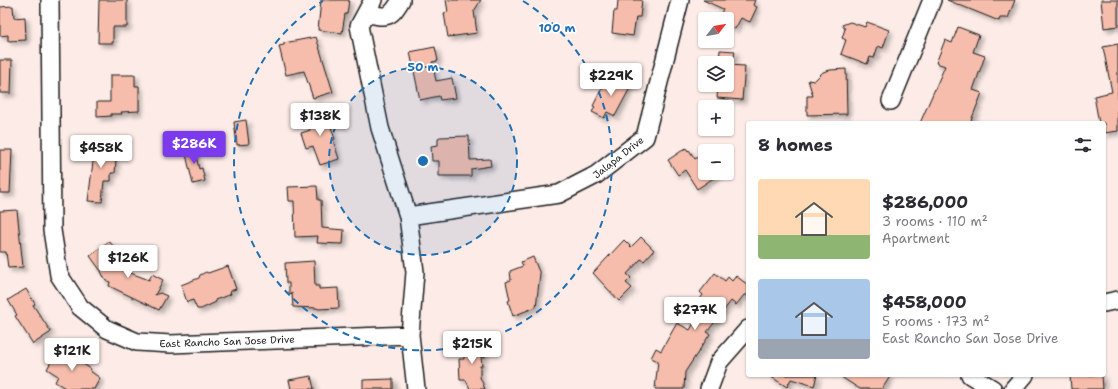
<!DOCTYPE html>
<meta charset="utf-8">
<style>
:root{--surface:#fff;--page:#f2f2f3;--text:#2b2b33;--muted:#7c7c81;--accent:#7c3aed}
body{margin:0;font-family:"Shantell Sans",sans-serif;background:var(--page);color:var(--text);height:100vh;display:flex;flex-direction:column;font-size:15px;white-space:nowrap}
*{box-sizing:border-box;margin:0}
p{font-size:13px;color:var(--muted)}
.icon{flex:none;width:22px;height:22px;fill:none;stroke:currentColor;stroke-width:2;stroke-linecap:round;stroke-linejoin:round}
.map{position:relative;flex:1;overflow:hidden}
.details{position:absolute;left:746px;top:121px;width:360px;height:256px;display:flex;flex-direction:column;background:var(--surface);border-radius:4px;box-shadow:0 1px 3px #0004}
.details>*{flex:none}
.needle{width:26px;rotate:59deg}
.buttons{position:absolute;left:698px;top:12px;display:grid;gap:8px}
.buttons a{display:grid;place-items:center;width:36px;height:36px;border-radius:4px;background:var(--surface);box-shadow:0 1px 3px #0004;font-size:20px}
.price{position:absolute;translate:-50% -34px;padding:0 9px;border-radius:4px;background:#fff;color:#222;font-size:13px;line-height:26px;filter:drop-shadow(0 1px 2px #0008)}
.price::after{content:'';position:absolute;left:50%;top:24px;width:12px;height:9px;margin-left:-6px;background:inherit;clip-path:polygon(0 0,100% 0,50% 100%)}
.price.active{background:var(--accent);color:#fff}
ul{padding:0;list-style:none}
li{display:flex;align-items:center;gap:12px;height:100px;padding:0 12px}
li span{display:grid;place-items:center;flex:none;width:112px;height:80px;border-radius:4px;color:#555}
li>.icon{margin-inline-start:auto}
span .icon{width:48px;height:48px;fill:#fffc;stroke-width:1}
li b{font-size:17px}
h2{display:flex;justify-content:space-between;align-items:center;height:48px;padding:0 12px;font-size:17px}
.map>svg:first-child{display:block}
.building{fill:#f6bdac;stroke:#1c1c1c;filter:url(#shadow)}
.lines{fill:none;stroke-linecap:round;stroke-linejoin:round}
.minor-casing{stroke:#1c1c1c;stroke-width:20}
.minor{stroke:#fff;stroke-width:17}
.ring{fill:none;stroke:#1f6fb2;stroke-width:2;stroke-dasharray:7 5}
.labels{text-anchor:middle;stroke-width:3.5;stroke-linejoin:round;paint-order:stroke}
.street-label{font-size:10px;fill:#1c1c1c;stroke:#fff}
.centre{fill:#1f6fb2;stroke:#fff;stroke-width:2}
.ring-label{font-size:12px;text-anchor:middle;font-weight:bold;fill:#1f6fb2;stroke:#fff;stroke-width:3.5;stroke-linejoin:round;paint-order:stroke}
</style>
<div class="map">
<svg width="1118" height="389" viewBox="0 0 1118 389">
<defs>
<filter id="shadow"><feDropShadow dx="3.5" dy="3.5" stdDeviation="2" flood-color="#0004"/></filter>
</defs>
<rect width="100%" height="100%" fill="#fcebe6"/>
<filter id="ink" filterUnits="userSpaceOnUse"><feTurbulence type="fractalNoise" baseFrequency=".025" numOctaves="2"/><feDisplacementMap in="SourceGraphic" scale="8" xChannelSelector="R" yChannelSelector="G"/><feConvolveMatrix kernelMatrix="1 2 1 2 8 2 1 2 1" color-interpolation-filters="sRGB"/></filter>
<g filter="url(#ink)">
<!-- building -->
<path class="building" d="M99 0H127V27H113V43H98Z
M321 0H349L347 14H345L342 33 318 30Z
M446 0H481L474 11 477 33 448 37 444 13 448 12Z
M618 0H642L640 17H636L633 36 612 33 614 11H617Z
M703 0H755L753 5 757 7 750 22 741 18 735 29 727 24V19H718L723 9Z
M947 0H1015L1008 18H1000L999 21Z
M1101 0H1118V26L1104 28Z
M13 6 14 18 25 17 26 40 8 41V35L0 36V7Z
M850 22 865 27 867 22 889 30 883 48 878 46 874 58 870 57 867 64 841 54 846 40 842 38 845 29 842 25Z
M958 27 979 35 973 52 985 56 973 90 982 93 970 123H920L945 66 936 63 945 40 952 43Z
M316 37 333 92 313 98 304 71 286 75 279 46 284 45V43Z
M1118 44V131L1104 133V123H1099L1094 96 1112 92 1103 47Z
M435 47 438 61 432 62 436 81 452 78 456 98 440 100 439 96 420 100 410 52Z
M720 50 735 51 733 63H719Z
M0 60H12L11 93H0Z
M727 65 745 66 742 100 717 98 718 85H727Z
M846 69 847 114 807 115V96H813L808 80 814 81 823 72 830 70Z
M609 74 631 86 615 116 607 112 604 118 592 112 595 107 593 106Z
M110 75H135V86H139V111L121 112 122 114H111V116L97 117V102H110Z
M322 108 328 125 330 124 335 139 333 140 339 159 320 165 313 146 306 148 301 133 310 130 305 114Z
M246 120 249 144 237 145 234 122Z
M469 136 470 160 490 159 491 166 471 169V176H439V161H432L431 146 438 145V138L440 137Z
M91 142 113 143 112 160H116L115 173H111V181H104L102 202 88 201 94 154H91Z
M193 143 199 169 202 168 205 181 193 184 184 146Z
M686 148 688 151 689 150 695 159 705 152V173H721L697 189 685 170 678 175 668 160Z
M0 150H12L10 193H0Z
M317 186 318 200H321L322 228 344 230 343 244 317 243 318 236 295 237 294 201H289L288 187Z
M17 210 23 267 8 268 6 252H0V211Z
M641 237 654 250 644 261 641 259 627 274 631 278 626 283 632 288 619 301 593 273 624 240 631 247Z
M109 241 119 253 107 264 149 280 152 274 163 280 155 295 160 293 167 296 159 310 109 286 110 282 105 280 101 271 90 256Z
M533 257 540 274 536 307 513 316 508 301 510 300 506 282 511 280 510 271 523 266 521 262Z
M314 261 315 286H319V289L338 288 339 308 318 309 317 308 293 307 292 293 289 294V283H286L285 263Z
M228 266 236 289 230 291 231 294 215 300 216 302 201 309H197L193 300 187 302 181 285 199 278 200 275 206 272 208 273Z
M715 273 725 281 728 277 732 281 736 276 748 285V295H744L736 305 731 301 707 332 710 334 685 372 684 389H655L658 361 651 358 656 348 661 351 677 323 690 330 699 314 692 309 703 295 700 292Z
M26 289 35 304 33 305 51 332 33 344 15 316 17 315 8 300Z
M484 342 485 357H481L482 366H480V377L485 389H470L466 380H460L459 359H464L463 343Z
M60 346 73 353 71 356 91 369 90 371 100 378 94 389H67L55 382 58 376 47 369Z
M768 375H817L814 386 791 379 787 387Z
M838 375H891L882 389H860Z
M1070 375H1102L1103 389H1071Z
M311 376 314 389H291L289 380Z
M393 379V389H363V380Z"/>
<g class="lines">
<defs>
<path id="minor" d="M50 0 52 230 59 275 80 307 107 329 137 342 171 344 410 335
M373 0 359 26 380 128 408 216 415 272 410 335 416 389
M366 13C386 18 390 19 401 0
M891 101 932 0
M408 216 559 194 596 175 645 137 680 0
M1104 303 1118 300
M970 375 993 389
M709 389 719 362 748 329
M1013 389 1025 375"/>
</defs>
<!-- minor casing -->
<use href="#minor" class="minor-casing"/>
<!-- minor -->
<use href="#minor" class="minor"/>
</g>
</g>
<!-- distance rings -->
<circle cx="423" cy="161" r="94" fill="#1f6fb2" fill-opacity=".12"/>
<g class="ring">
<circle cx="423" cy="161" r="94"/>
<path d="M523 1A189 189 0 1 1 323 1"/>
</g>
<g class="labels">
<!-- street labels -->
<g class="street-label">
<text transform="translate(618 157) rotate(-38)" y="4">Jalapa Drive</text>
<text transform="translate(227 341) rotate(-2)" y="4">East Rancho San Jose Drive</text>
</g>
</g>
<circle cx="423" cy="161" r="6" class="centre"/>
<g class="ring-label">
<text x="557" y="32">100 m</text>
<text x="423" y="71">50 m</text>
</g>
</svg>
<div class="buttons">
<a><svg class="needle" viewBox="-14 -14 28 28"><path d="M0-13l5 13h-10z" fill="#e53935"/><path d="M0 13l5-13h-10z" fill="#7c7c81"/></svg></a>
<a><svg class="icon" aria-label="layers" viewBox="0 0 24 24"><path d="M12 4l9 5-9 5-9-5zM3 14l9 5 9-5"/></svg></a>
<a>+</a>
<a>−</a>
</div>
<b class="price" style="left:611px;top:97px">$229K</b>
<b class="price" style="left:320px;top:137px">$138K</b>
<b class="price active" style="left:194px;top:165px">$286K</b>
<b class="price" style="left:101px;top:169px">$458K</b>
<b class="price" style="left:128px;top:279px">$126K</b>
<b class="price" style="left:695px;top:331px">$277K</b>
<b class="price" style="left:472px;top:365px">$215K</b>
<b class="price" style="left:72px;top:372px">$121K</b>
<section class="details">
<h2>8 homes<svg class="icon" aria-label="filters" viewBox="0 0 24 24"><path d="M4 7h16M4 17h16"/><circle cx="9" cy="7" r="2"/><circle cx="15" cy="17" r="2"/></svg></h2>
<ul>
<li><span style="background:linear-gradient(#ffd9b3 70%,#8fb573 0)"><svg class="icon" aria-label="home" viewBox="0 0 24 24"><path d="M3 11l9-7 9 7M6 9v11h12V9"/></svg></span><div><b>$286,000</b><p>3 rooms · 110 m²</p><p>Apartment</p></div></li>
<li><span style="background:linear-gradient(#a9c7e8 75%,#9aa5b1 0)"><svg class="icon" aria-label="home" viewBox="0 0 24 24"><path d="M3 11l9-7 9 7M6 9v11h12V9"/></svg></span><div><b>$458,000</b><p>5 rooms · 173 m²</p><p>East Rancho San Jose Drive</p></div></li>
</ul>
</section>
</div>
